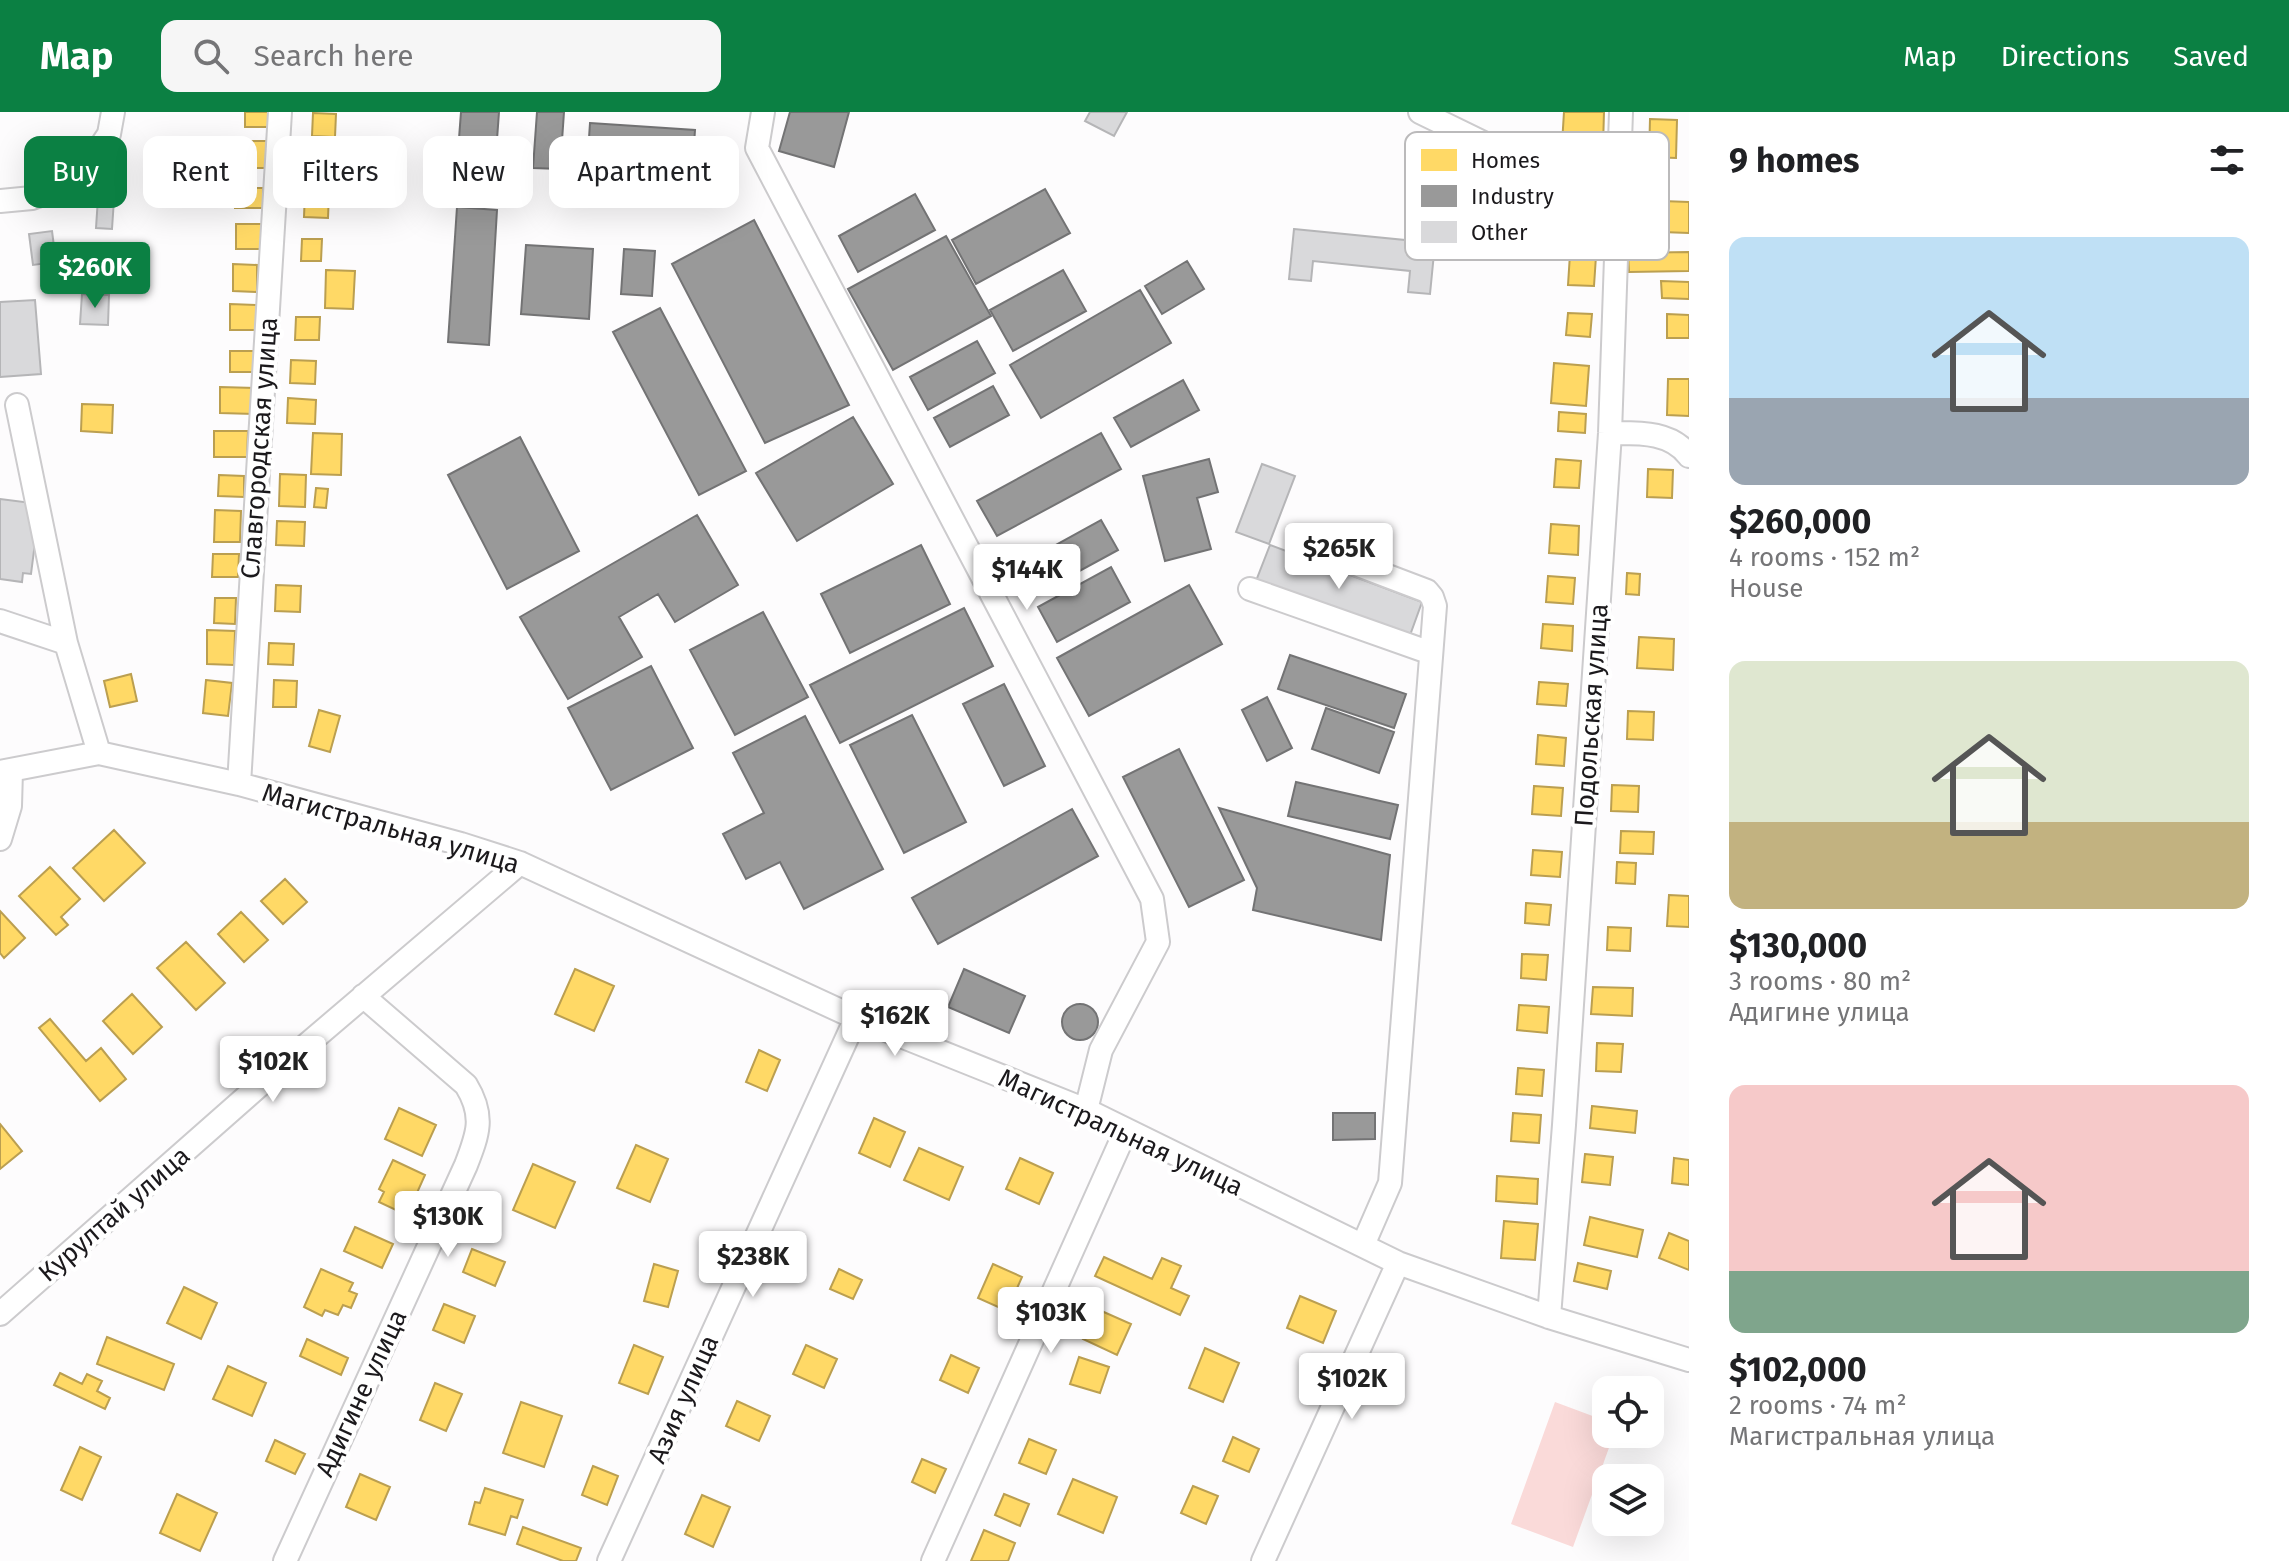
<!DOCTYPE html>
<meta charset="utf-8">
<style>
:root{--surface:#fff;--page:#f6f6f6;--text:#202124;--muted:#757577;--accent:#0b8043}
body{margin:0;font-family:"Fira Sans",sans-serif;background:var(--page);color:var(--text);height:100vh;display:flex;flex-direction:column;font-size:30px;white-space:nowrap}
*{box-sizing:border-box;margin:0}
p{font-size:26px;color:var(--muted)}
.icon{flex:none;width:44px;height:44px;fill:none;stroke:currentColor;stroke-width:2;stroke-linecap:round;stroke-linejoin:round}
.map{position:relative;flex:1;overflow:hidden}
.panel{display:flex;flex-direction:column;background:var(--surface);width:600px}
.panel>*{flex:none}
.hud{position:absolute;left:24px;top:24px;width:760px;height:72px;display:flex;gap:16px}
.fabs{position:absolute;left:1592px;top:1264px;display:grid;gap:16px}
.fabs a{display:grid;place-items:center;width:72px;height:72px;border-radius:16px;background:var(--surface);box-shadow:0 8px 32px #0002;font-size:40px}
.price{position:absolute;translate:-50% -68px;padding:0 18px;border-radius:8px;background:#fff;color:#222;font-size:26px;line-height:52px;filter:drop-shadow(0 2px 4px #0008)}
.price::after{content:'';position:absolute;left:50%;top:48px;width:24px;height:18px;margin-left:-12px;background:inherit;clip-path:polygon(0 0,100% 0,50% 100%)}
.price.on{background:var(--accent);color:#fff}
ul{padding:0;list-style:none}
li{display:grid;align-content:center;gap:16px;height:424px;padding:0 40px}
li span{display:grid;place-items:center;height:248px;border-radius:16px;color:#555}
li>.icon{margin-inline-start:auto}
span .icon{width:144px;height:144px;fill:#fffc;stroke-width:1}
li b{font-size:34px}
h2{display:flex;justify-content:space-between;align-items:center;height:96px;padding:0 40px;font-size:34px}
.pill{padding:0 28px;border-radius:16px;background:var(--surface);box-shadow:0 8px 32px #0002;font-size:28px;line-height:72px}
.pill.on{background:var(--accent);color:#fff}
header{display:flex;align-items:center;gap:48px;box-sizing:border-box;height:112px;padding:0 40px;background:var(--accent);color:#fff}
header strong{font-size:38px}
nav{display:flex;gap:44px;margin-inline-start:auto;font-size:28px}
.search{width:560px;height:72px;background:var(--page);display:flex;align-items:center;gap:20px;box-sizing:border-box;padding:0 28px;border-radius:16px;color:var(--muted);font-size:30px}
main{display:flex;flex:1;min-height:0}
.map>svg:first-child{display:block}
.green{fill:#fadad9}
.homes{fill:#ffd966;stroke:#bb9f50;stroke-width:2}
.industry{fill:#999;stroke:#737374;stroke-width:2}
.building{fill:#d9d9db;stroke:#b5b5b7;stroke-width:2}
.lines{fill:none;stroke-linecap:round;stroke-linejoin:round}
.minor-casing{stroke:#cccbcd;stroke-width:26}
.minor{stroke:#fff;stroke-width:22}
.labels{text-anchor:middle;stroke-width:8;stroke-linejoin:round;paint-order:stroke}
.street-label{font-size:26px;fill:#1b191c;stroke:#fff}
.key{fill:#fff;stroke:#bbbabb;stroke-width:2}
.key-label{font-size:22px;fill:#1b191c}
</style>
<header>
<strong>Map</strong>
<div class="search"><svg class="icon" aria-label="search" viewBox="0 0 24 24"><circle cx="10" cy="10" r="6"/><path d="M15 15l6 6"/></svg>Search here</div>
<nav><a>Map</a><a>Directions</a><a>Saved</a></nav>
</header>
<main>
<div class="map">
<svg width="1689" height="1449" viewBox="0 0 1689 1449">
<rect width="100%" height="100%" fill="#fdfcfd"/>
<!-- green -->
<path class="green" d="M1555 1290 1606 1309V1322H1614L1573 1435 1511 1412Z"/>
<!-- homes -->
<path class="homes" d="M245 0H271L270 15H245Z
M1564 0H1604L1603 34 1562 32Z
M313 1 336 2 335 25 312 24Z
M1650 7 1677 8 1676 46 1649 45Z
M242 29H268L267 56H242Z
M235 76H263V96H235Z
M305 80 329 81 328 106 304 105Z
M1662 89 1689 90V121L1662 120Z
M236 112H262V137H236Z
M302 127H322L321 149H301Z
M1689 140V159L1629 160 1628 141Z
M1570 142 1596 144 1594 174 1568 173Z
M233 152 257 153V180L233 179Z
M326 158 355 159 353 197 325 196Z
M1661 169 1689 170V187L1662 186Z
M230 192 257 193V218H230Z
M1568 201 1592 202 1590 225 1566 223Z
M1667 202 1689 203V226H1667Z
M296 205H320L319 228H295Z
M230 239H255L254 260H230Z
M291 248 316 249 315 272 290 271Z
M1554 251 1589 254 1586 294 1551 291Z
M1668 267H1689V304L1667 303Z
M220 275 255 276 254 302 220 301Z
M288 286 316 288 315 312 287 311Z
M82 292 113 293 112 321 81 319Z
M1559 300 1586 302 1585 321 1558 319Z
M214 319H248L247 345H214Z
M313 321 342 322 341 363 311 362Z
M1556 347 1581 349 1579 376 1554 375Z
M1648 357 1673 358 1672 386 1647 385Z
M280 362 306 363 305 395 279 394Z
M219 363 244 364V385L218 384Z
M316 376 328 377 326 396 314 395Z
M215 398 241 399 240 430H214Z
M277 409 305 410 304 434 276 433Z
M1551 412 1579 414 1578 443 1549 441Z
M213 442H239L238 465H212Z
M1627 461 1640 462 1639 483 1626 482Z
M1548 464 1575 466 1573 492 1546 490Z
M276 473 301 474 300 500 275 499Z
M215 486H236L235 512 214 511Z
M1543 512 1573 514 1572 539 1541 536Z
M207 518 235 519 234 553 207 552Z
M1639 525 1674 527 1673 558 1637 556Z
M269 531 294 532 293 553 268 552Z
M131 562 137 589 110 595 104 569Z
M206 568 232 571 228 604 203 601Z
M274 568 297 569 296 595H273Z
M1539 570 1568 572 1566 594 1537 592Z
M319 598 340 604 330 640 309 634Z
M1628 599 1654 600 1653 628 1627 627Z
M1538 623 1566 626 1564 654 1536 652Z
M1612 673 1639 674 1638 700 1611 699Z
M1534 674 1563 676 1561 704 1532 702Z
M114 718 145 751 104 789 73 756Z
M1621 719 1654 720 1653 742 1620 741Z
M1533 738 1562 740 1560 765 1531 763Z
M1617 750 1636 751 1635 772 1616 771Z
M50 755 80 787 61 805 68 813 56 823 19 784Z
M285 767 307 790 283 812 261 789Z
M1669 783 1689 784V815L1667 814Z
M1526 791 1551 793 1549 813 1525 811Z
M0 799 25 826 4 846 0 841Z
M241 800 268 828 244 850 218 822Z
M1608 815 1631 816 1630 839 1607 838Z
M186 830 225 871 196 898 157 856Z
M1522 842 1548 843 1546 868 1521 866Z
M575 857 614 874 594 919 555 902Z
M1593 875 1633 876 1632 904 1591 902Z
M132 882 162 915 133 942 103 909Z
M1519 893 1549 895 1547 921 1517 918Z
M50 907 86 949 101 936 126 967 100 989 39 916Z
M1597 931 1623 932 1621 960 1596 959Z
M759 938 780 948 767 979 746 970Z
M1518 956 1544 958 1542 984 1516 982Z
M1592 994 1637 999 1635 1021 1590 1016Z
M399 996 436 1013 422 1044 385 1027Z
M1513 1001 1541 1003 1539 1031 1511 1029Z
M874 1006 905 1020 890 1055 859 1041Z
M0 1012 22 1039 0 1057Z
M636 1033 668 1047 650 1090 617 1076Z
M919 1036 963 1055 949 1088 904 1068Z
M1585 1042 1613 1045 1610 1073 1582 1070Z
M1020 1046 1053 1061 1039 1092 1006 1077Z
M1674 1046 1689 1048V1073L1672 1071Z
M393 1048 425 1063 412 1092 403 1088 398 1099 379 1090 384 1080 379 1077Z
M533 1052 575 1070 555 1116 513 1098Z
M1497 1064 1538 1067 1537 1092 1496 1089Z
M1590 1105 1643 1118 1637 1145 1584 1133Z
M1504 1109 1538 1112 1535 1148 1501 1146Z
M355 1115 393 1132 382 1156 344 1139Z
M1669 1121 1689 1129V1158L1659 1146Z
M472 1137 505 1150 495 1174 463 1160Z
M1104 1145 1152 1167 1162 1146 1181 1154 1171 1176 1189 1184 1180 1203 1095 1164Z
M1578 1151 1611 1159 1607 1177 1574 1169Z
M654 1152 678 1159 668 1195 644 1189Z
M993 1152 1022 1165 1007 1199 978 1186Z
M321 1157 353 1171 349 1179 357 1182 351 1196 343 1193 338 1203 325 1198 322 1204 304 1195Z
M839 1157 862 1168 853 1187 830 1177Z
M184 1175 217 1191 201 1227 167 1211Z
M1300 1184 1336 1199 1323 1231 1287 1216Z
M444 1192 475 1204 464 1231 433 1218Z
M1097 1197 1131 1212 1117 1243 1083 1227Z
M107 1225 174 1252 164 1278 97 1252Z
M307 1227 348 1246 341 1263 300 1244Z
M634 1233 663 1245 648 1282 619 1271Z
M806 1233 837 1247 824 1276 793 1262Z
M1205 1236 1239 1251 1223 1290 1189 1276Z
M951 1243 979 1256 968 1281 940 1268Z
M1079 1245 1109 1255 1100 1281 1070 1272Z
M228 1254 266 1271 252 1304 213 1287Z
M60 1261 82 1272 87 1262 102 1269 97 1279 110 1286 105 1297 54 1273Z
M435 1271 462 1282 446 1319 420 1308Z
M737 1289 770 1304 759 1329 726 1314Z
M521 1290 562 1304 544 1355 503 1341Z
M1233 1325 1259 1337 1249 1360 1223 1349Z
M1029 1327 1056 1338 1046 1362 1019 1351Z
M275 1328 305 1342 295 1362 266 1349Z
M80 1335 101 1345 82 1388 61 1378Z
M922 1347 946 1357 935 1381 912 1370Z
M593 1354 618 1364 607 1393 582 1383Z
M360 1362 390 1375 376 1408 346 1395Z
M1073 1367 1117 1385 1103 1421 1058 1402Z
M1193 1374 1218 1384 1206 1412 1181 1401Z
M485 1376 523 1388 517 1406 511 1404 505 1423 469 1412 475 1390 480 1391Z
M177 1382 217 1401 200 1439 160 1421Z
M1004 1382 1029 1392 1020 1414 995 1403Z
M702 1383 730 1395 713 1435 685 1422Z
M523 1415 581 1436 576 1449H563L517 1432Z
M984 1418 1015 1431 1008 1449H971Z"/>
<!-- industry -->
<path class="industry" d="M461 0H499L495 55 457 53Z
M537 0H564L560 57 533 56Z
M790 0H849L834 55 779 39Z
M590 11 695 18 692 63 587 56Z
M1045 77 1070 121 976 172 952 128Z
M915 82 935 118 858 160 839 124Z
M457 95 497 98 489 233 448 230Z
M754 108 849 293 765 331 672 152Z
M946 124 991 204 893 258 848 177Z
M526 133 593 137 589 207 521 202Z
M624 137 655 139 652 184 621 182Z
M1187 149 1204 177 1162 202 1145 174Z
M1063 158 1086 199 1013 239 990 198Z
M1140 178 1171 231 1041 306 1010 253Z
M660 196 746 359 699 383 613 220Z
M977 229 995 261 928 298 910 265Z
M1183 268 1199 298 1131 335 1114 306Z
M993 274 1009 303 950 335 934 306Z
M853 305 893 372 797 429 756 361Z
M1101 321 1121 357 997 424 977 389Z
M520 325 579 439 507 477 448 363Z
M1209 347 1218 380 1197 386 1211 437 1165 449 1143 364Z
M697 403 738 473 675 510 658 482 619 505 642 545 568 587 520 505Z
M1101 408 1118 438 1030 486 1014 456Z
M921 433 950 492 850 541 821 482Z
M1111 455 1130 490 1057 530 1038 495Z
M1189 473 1222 532 1089 604 1057 546Z
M964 496 993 554 840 631 810 573Z
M763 500 808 585 735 623 690 538Z
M1290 543 1406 582 1394 616 1278 577Z
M651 554 693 636 611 678 568 596Z
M1004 572 1045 654 1004 674 963 592Z
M1267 585 1292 636 1267 649 1242 598Z
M1326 596 1394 620 1379 661 1312 637Z
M912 603 966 710 904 741 850 633Z
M805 604 883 757 804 797 780 750 746 767 723 722 764 701 733 641Z
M1179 637 1244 768 1189 795 1123 665Z
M1296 670 1398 693 1390 727 1288 704Z
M1219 696 1390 743 1381 828 1253 798 1257 776Z
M1072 697 1098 744 938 832 912 786Z
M964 857 1025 884 1009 921 948 895Z
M1062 910a18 18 0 1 1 36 0a18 18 0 1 1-36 0Z
M1333 1001H1375V1027L1333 1028Z"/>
<!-- building -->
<path class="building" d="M1090 0H1127L1114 24 1085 9Z
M98 86 114 87 112 117 96 116Z
M1294 117 1435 131 1430 182 1408 180 1410 159 1313 149 1311 169 1289 167Z
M52 119 56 150 33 153 29 122Z
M82 182 109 183 108 213 80 212Z
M35 188 41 262 0 265V190Z
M1262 352 1295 364 1269 432 1236 420Z
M0 387 40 392 31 462 23 461 22 470 0 467Z
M1270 433 1422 490 1409 526 1256 469Z"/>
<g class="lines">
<defs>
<path id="minor" d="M763 0 757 36 1152 787 1158 830 1101 938 1086 998
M1420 0 1553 65 1618 87
M0 89 32 86 77 70 109 22 113 0
M17 293 66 531
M1610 321C1638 321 1671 319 1689 344
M1311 435 1427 479 1432 485 1435 494 1390 1071 1363 1133
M1250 477 1431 541
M0 509 66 531 99 641
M0 660 99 641 239 672 461 732 520 751 856 906 1086 998 1398 1151 1549 1205 1689 1248
M239 672 280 0
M0 727 10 694 11 659
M0 1202 270 964 520 751
M1549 1205 1564 1013 1610 321 1621 0
M285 1449 466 1053C478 1022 485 1004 466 973L363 884
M609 1449 856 906
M933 1449 1126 1018
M1263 1449 1398 1151"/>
</defs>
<!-- minor casing -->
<use href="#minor" class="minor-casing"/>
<!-- minor -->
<use href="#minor" class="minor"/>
</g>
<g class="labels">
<!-- street labels -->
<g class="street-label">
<text transform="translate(259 336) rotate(-86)" y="9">Славгородская улица</text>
<text transform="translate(1591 603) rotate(-86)" y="9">Подольская улица</text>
<text transform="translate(391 716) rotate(16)" y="9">Магистральная улица</text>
<text transform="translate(1121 1020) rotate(25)" y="9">Магистральная улица</text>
<text transform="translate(114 1102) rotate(-41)" y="9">Курултай улица</text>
<text transform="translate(361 1281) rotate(-65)" y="9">Адигине улица</text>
<text transform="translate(683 1287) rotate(-66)" y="9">Азия улица</text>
</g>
</g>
<!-- legend -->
<rect x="1405" y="20" width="264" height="128" rx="12" class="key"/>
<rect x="1421" y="37" width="36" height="22" fill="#ffd966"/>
<rect x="1421" y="73" width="36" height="22" fill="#999"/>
<rect x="1421" y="109" width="36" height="22" fill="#d9d9db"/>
<g class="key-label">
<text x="1471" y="56">Homes</text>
<text x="1471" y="92">Industry</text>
<text x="1471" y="128">Other</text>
</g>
</svg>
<div class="fabs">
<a><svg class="icon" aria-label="locate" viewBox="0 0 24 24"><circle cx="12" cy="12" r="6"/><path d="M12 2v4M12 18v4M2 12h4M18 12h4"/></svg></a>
<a><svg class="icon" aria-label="layers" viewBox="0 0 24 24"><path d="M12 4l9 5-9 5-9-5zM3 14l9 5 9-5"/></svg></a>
</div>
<b class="price on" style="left:95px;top:198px">$260K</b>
<b class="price" style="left:1339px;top:479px">$265K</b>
<b class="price" style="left:1027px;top:500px">$144K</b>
<b class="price" style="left:895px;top:946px">$162K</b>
<b class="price" style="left:273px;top:992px">$102K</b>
<b class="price" style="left:448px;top:1147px">$130K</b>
<b class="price" style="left:753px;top:1187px">$238K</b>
<b class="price" style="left:1051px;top:1243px">$103K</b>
<b class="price" style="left:1352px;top:1309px">$102K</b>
<div class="hud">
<a class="pill on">Buy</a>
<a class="pill">Rent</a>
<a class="pill">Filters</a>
<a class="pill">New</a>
<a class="pill">Apartment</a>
</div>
</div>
<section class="panel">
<h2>9 homes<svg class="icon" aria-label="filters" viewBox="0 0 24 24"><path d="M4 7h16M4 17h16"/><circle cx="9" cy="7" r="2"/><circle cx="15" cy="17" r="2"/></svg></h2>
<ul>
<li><span style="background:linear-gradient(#bfe0f5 65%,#9aa5b1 0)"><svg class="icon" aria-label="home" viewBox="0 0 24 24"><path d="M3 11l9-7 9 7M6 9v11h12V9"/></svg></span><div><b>$260,000</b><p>4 rooms · 152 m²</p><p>House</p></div></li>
<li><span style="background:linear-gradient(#dfe7d0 65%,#c2b280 0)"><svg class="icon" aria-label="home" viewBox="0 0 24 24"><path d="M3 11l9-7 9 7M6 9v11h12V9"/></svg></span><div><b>$130,000</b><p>3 rooms · 80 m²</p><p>Адигине улица</p></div></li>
<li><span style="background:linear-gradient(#f6c9c9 75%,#7fa58c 0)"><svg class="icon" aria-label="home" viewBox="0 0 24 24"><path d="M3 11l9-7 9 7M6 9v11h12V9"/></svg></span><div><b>$102,000</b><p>2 rooms · 74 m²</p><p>Магистральная улица</p></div></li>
</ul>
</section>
</main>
